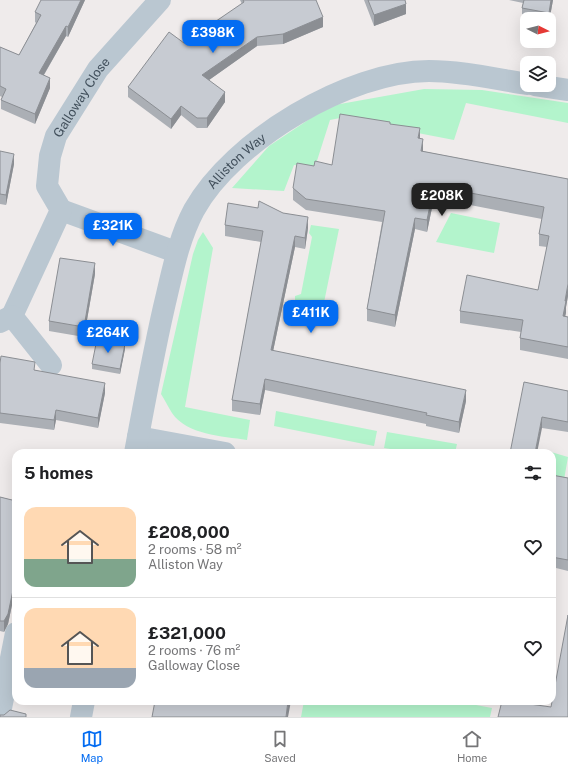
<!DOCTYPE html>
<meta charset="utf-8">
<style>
:root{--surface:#fff;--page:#f2f2f2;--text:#202124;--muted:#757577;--line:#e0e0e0;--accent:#036cf2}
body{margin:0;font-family:"Public Sans",sans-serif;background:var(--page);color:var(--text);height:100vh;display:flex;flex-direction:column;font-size:15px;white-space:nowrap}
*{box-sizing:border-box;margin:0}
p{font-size:13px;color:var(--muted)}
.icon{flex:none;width:22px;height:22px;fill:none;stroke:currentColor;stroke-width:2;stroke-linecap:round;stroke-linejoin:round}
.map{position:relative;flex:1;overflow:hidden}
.sheet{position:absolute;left:12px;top:449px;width:544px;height:256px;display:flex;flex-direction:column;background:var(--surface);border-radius:12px;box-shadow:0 4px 16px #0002}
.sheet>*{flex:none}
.needle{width:26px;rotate:96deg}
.fabs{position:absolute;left:520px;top:12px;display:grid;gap:8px}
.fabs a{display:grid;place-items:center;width:36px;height:36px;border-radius:8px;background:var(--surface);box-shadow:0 4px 16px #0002;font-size:20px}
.price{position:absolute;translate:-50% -34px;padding:0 9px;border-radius:8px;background:var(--accent);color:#fff;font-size:13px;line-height:26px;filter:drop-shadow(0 1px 2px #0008)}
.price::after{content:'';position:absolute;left:50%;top:24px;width:12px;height:9px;margin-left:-6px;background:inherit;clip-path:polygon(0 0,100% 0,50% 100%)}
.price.on{background:#222;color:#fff}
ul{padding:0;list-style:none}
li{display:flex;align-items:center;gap:12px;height:100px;padding:0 12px}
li+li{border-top:1px solid var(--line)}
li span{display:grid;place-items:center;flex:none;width:112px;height:80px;border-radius:12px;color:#555}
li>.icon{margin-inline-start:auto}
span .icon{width:48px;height:48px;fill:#fffc;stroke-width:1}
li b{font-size:17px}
h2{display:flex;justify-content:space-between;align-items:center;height:48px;padding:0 12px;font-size:17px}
.tab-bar{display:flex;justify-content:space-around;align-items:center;height:56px;border-top:1px solid var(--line);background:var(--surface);font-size:11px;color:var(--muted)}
.tab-bar a{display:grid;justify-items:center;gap:2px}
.tab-bar .on{color:var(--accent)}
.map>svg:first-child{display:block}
.green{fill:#b3f4cc}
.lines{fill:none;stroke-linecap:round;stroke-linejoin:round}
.street{stroke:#bac7d1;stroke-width:22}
.wall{fill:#abafb5}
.shaded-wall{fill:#8b8e93}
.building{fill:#c7cbd2;stroke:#8b8e93}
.labels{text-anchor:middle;stroke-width:3;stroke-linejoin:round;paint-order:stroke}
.street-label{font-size:13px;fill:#42505c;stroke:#fff}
</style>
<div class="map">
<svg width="568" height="717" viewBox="0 0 568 717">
<rect width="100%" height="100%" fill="#efebeb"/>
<!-- green -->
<path class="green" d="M424 89 482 90 568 103V123L466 103 454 140 340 118 330 120 315 167 294 165 284 191 232 188 269 146 329 106Z
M451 213 500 223 494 253 436 242Z
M311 225 339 229 320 322 298 319 299 307 295 302V296L301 294 312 237 309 233Z
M203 232 213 248 185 407 250 420 247 440C222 436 187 435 172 413 168 407 165 400 161 394L193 254 198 240Z
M276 411 377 431 374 446 274 426Z
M387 432 457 444 455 453H415L384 448Z
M551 452 568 457 552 548V453Z
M304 701H455L492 708 490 717H301Z"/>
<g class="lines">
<!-- street -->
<g class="street">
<path d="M535 85 568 90"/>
<path d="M61 210 176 252"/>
<path id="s1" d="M12 316 61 210 47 186 50 156 56 136 98 69 160 0"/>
<path d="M0 322 12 316 51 365"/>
<path d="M138 437 225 453"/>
<path id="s2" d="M135 453C144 404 153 355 164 307 172 274 178 240 194 210 233 140 349 71 429 71 462 71 495 79 527 84"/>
<path d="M0 713 16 633"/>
<path d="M81 717 84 701"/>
</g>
</g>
<!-- wall -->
<path class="wall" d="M85 0 68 37 66 36 44 75 50 88 35 124 1 109V100L2 97 0 96V47L19 55 36 23 35 22V12Z
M240 0H316L323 27 283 44 257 46 209 80 225 102 207 128H197L181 115 171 129 128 97V87L184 43 242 4Z
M364 0H405L406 14 374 26Z
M509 0H553L549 22V19H527L522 18V8L523 3Z
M390 124 420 139 422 151 568 179V296L566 307 565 316 568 317V359L520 350V338L521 332 460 323V311L538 290 547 247 539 246V234L542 219 434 198 427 232 415 229 395 327 367 321V309L382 222 306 210 293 200V188L314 166 332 165Z
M0 151 14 164 6 205 0 204Z
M283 213 308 228 305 249 295 247 273 351 466 401 459 433 426 426V424L265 390 260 415 232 411V400L261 242 225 236V225Z
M95 274 84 337 49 331V321Z
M125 349 120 374 92 369V364Z
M0 363 35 370 105 393 98 428 56 420 54 430 0 423Z
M524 382 568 391V432L542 428Z
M552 475 568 478V571L552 567Z
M0 497 16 501V586L8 624 4 632 0 631Z"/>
<!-- shaded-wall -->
<path class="shaded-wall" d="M81 0H85L68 37V27Z
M551 0H553L549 22V13Z
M406 4V14L374 26V15Z
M323 17V27L283 44V34Z
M66 26V36L39 83V73Z
M257 37V46L202 85V75Z
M50 78V88L35 124V114Z
M225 92V102L207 128V118Z
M181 106V115L171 129V119Z
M420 128V140L418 138Z
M423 139V151L421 163V151Z
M14 154V164L6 205V195Z
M434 186V198L427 232V220Z
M308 217V228L305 249V238Z
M415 218V229L395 327V315Z
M295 236V247L271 361V350Z
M95 263V274L84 337V327Z
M568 284V296L566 307V313L563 328V316L565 301Z
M125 344V349L120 374V369Z
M265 379V390L260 415V404Z
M105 383V393L98 428V418Z
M466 390V401L459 433V422Z
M56 410V420L54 430V420Z
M542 417V428L537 453H535Z
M16 576V586L8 624 4 632V621Z
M288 701H291L288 717H286Z"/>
<!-- building -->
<path class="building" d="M41 0H81L68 27 66 26 39 73 50 78 35 114 1 100 6 89 0 86V47L19 55 41 15 35 12Z
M243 0H316L323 17 283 34 257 37 202 75 225 92 207 118H197L181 106 171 119 128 87 169 32 184 43 244 2Z
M368 0H405L406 4 374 15Z
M524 0H551L549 13 522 8Z
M340 114 390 122V124L420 128 418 138 423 139 421 151 568 179V284L565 301H566L563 316 568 317V347L520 338 523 320 460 311 467 275 538 290 549 236 539 234 544 207 434 186 427 220 415 218 395 315 367 309 385 211 306 199 293 188 297 163 314 166 315 161 332 165Z
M0 151 14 154 6 195 0 194Z
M259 201 283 213 308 217 305 238 295 236 271 350 466 390 459 422 426 415 427 413 265 379 260 404 232 400 263 231 225 225 228 203 258 208Z
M60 258 95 263 84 327 49 321Z
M97 339 125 344 120 369 92 364Z
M1 356 35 362 34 370 105 383 98 418 56 410 54 420 0 413V363Z
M524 382 568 391V422L542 417 535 453H510Z
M552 475 568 478V560L552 557Z
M0 497 16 501V576L8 614 4 621H0Z
M568 615V717H498L502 701H508L551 707Z
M155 701H288L286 717H152Z
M10 710 26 714V717H0V715H4Z"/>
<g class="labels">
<!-- street labels -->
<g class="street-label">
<text dy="5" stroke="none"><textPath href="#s1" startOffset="242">Galloway Close</textPath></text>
<text dy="5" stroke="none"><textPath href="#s2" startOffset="316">Alliston Way</textPath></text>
</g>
</g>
</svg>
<div class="fabs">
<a><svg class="needle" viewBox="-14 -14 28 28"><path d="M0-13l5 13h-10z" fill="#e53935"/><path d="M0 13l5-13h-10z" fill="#757577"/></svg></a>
<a><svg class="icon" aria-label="layers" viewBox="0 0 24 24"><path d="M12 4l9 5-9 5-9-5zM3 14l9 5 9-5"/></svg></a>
</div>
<b class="price" style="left:213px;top:54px">£398K</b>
<b class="price on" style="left:442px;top:217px">£208K</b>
<b class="price" style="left:113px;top:247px">£321K</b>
<b class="price" style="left:311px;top:334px">£411K</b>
<b class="price" style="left:108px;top:354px">£264K</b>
<section class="sheet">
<h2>5 homes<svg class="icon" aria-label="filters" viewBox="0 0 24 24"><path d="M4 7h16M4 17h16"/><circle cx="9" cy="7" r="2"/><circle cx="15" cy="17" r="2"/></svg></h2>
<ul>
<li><span style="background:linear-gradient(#ffd9b3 65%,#7fa58c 0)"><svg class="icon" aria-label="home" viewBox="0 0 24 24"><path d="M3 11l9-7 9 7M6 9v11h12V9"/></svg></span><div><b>£208,000</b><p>2 rooms · 58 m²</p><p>Alliston Way</p></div><svg class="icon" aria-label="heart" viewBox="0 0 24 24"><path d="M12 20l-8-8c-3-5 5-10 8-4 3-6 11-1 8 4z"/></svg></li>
<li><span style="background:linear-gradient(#ffd9b3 75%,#9aa5b1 0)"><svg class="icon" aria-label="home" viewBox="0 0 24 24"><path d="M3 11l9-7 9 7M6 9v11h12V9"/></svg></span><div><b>£321,000</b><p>2 rooms · 76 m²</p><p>Galloway Close</p></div><svg class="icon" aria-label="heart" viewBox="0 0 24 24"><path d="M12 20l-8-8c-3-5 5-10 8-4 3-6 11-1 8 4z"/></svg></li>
</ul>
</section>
</div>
<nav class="tab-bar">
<a class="on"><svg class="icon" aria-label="map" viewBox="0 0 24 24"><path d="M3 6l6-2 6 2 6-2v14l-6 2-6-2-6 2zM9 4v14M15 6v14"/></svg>Map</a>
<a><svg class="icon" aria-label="saved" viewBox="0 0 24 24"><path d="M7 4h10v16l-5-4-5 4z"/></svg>Saved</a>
<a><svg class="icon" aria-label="home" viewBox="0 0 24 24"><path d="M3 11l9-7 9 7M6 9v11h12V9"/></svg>Home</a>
</nav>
